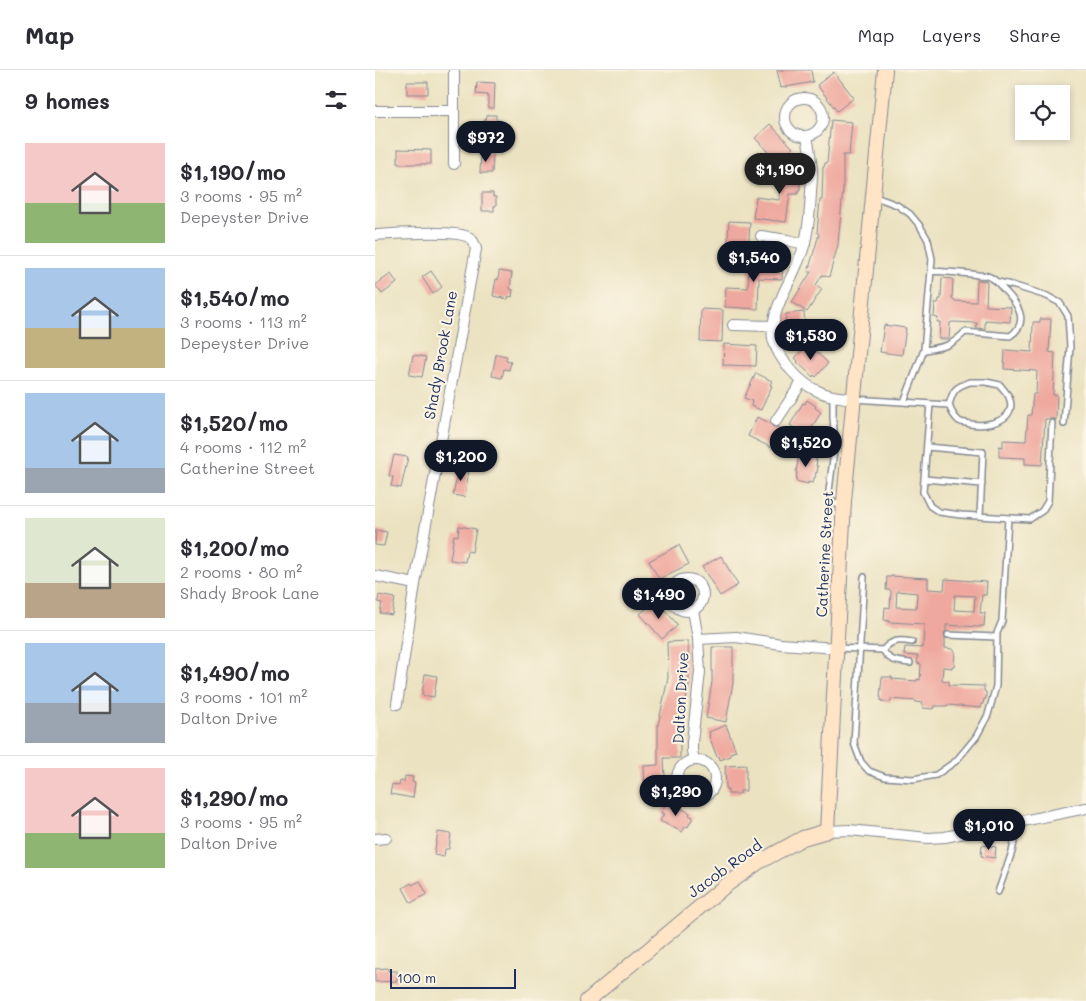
<!DOCTYPE html>
<meta charset="utf-8">
<style>
:root{--surface:#fff;--page:#f2f2f3;--text:#2b2b33;--muted:#7c7c81;--line:#e1e1e2;--accent:#111827}
body{margin:0;font-family:Mali,sans-serif;background:var(--page);color:var(--text);height:100vh;display:flex;flex-direction:column;font-size:19px;white-space:nowrap}
*{box-sizing:border-box;margin:0}
p{font-size:16px;color:var(--muted)}
.icon{flex:none;width:28px;height:28px;fill:none;stroke:currentColor;stroke-width:2;stroke-linecap:round;stroke-linejoin:round}
.map{position:relative;flex:1;overflow:hidden}
.side{display:flex;flex-direction:column;background:var(--surface);width:375px}
.side>*{flex:none}
.controls{position:absolute;left:640px;top:15px;display:grid;gap:10px}
.controls a{display:grid;place-items:center;width:55px;height:55px;border-radius:0px;background:var(--surface);box-shadow:0 2px 8px #0003;font-size:25px}
.scale{position:absolute;left:15px;bottom:12px;width:126px;box-sizing:border-box;padding-left:5px;border:2px solid #1b2f5e;border-top:0;font-size:14px;line-height:18px;white-space:nowrap;color:#1b2f5e;-webkit-text-stroke:4px #fcf5e5;paint-order:stroke}
.price{position:absolute;translate:-50% -42px;padding:0 11px;border-radius:18px;background:var(--accent);color:#fff;font-size:16px;line-height:32px;filter:drop-shadow(0 1px 2px #0008)}
.price::after{content:'';position:absolute;left:50%;top:30px;width:15px;height:11px;margin-left:-8px;background:inherit;clip-path:polygon(0 0,100% 0,50% 100%)}
.price.on{background:#222;color:#fff}
ul{padding:0;list-style:none}
li{display:flex;align-items:center;gap:15px;height:125px;padding:0 25px}
li+li{border-top:1px solid var(--line)}
li span{display:grid;place-items:center;flex:none;width:140px;height:100px;border-radius:0px;color:#555}
li>.icon{margin-inline-start:auto}
span .icon{width:60px;height:60px;fill:#fffc;stroke-width:1}
li b{font-size:21px}
h2{display:flex;justify-content:space-between;align-items:center;height:60px;padding:0 25px;font-size:21px}
header{display:flex;align-items:center;gap:30px;box-sizing:border-box;height:70px;padding:0 25px;background:var(--surface);border-bottom:1px solid var(--line)}
header strong{font-size:24px}
nav{display:flex;gap:28px;margin-inline-start:auto;font-size:18px}
main{display:flex;flex:1;min-height:0}
.map>svg:first-child{display:block}
.building{fill:#efa89f;fill-rule:evenodd}
.lines{fill:none;stroke-linecap:round;stroke-linejoin:round}
.lane-casing{stroke:#838890;stroke-width:8}
.street-casing{stroke:#838890;stroke-width:12}
.secondary-casing{stroke:#838890;stroke-width:16}
.lane{stroke:#fff;stroke-width:5}
.street{stroke:#fff;stroke-width:10}
.secondary{stroke:#ffe4c6;stroke-width:14}
.labels{text-anchor:middle;stroke-width:4;stroke-linejoin:round;paint-order:stroke}
.street-label{font-size:15px;fill:#1b2f5e;stroke:#fcf5e5}
</style>
<header>
<strong>Map</strong>
<nav><a>Map</a><a>Layers</a><a>Share</a></nav>
</header>
<main>
<section class="side">
<h2>9 homes<svg class="icon" aria-label="filters" viewBox="0 0 24 24"><path d="M4 7h16M4 17h16"/><circle cx="9" cy="7" r="2"/><circle cx="15" cy="17" r="2"/></svg></h2>
<ul>
<li><span style="background:linear-gradient(#f6c9c9 60%,#8fb573 0)"><svg class="icon" aria-label="home" viewBox="0 0 24 24"><path d="M3 11l9-7 9 7M6 9v11h12V9"/></svg></span><div><b>$1,190/mo</b><p>3 rooms · 95 m²</p><p>Depeyster Drive</p></div></li>
<li><span style="background:linear-gradient(#a9c7e8 60%,#c2b280 0)"><svg class="icon" aria-label="home" viewBox="0 0 24 24"><path d="M3 11l9-7 9 7M6 9v11h12V9"/></svg></span><div><b>$1,540/mo</b><p>3 rooms · 113 m²</p><p>Depeyster Drive</p></div></li>
<li><span style="background:linear-gradient(#a9c7e8 75%,#9aa5b1 0)"><svg class="icon" aria-label="home" viewBox="0 0 24 24"><path d="M3 11l9-7 9 7M6 9v11h12V9"/></svg></span><div><b>$1,520/mo</b><p>4 rooms · 112 m²</p><p>Catherine Street</p></div></li>
<li><span style="background:linear-gradient(#dfe7d0 65%,#b9a48a 0)"><svg class="icon" aria-label="home" viewBox="0 0 24 24"><path d="M3 11l9-7 9 7M6 9v11h12V9"/></svg></span><div><b>$1,200/mo</b><p>2 rooms · 80 m²</p><p>Shady Brook Lane</p></div></li>
<li><span style="background:linear-gradient(#a9c7e8 60%,#9aa5b1 0)"><svg class="icon" aria-label="home" viewBox="0 0 24 24"><path d="M3 11l9-7 9 7M6 9v11h12V9"/></svg></span><div><b>$1,490/mo</b><p>3 rooms · 101 m²</p><p>Dalton Drive</p></div></li>
<li><span style="background:linear-gradient(#f6c9c9 65%,#8fb573 0)"><svg class="icon" aria-label="home" viewBox="0 0 24 24"><path d="M3 11l9-7 9 7M6 9v11h12V9"/></svg></span><div><b>$1,290/mo</b><p>3 rooms · 95 m²</p><p>Dalton Drive</p></div></li>
</ul>
</section>
<div class="map">
<svg width="711" height="931" viewBox="0 0 711 931">
<rect width="100%" height="100%" fill="#fcf5e5"/>
<filter id="ink" filterUnits="userSpaceOnUse"><feTurbulence type="fractalNoise" baseFrequency=".02" numOctaves="2"/><feDisplacementMap in="SourceGraphic" scale="10" xChannelSelector="R" yChannelSelector="G"/><feConvolveMatrix kernelMatrix="1 2 1 2 8 2 1 2 1" color-interpolation-filters="sRGB"/></filter>
<filter id="wash" filterUnits="userSpaceOnUse"><feTurbulence type="fractalNoise" baseFrequency=".0096" numOctaves="4" result="noise"/><feDisplacementMap in="SourceGraphic" scale="20" xChannelSelector="R" yChannelSelector="G"/><feGaussianBlur stdDeviation="1.12" result="paint"/><feColorMatrix in="noise" values="0 0 0 0 0 0 0 0 0 0 0 0 0 0 0 0 0 1.4 0 .05"/><feComposite in="paint" operator="in"/></filter>
<g filter="url(#wash)">
<rect width="100%" height="100%" fill="#ebe2c1"/>
<g id="blocks">
<!-- building -->
<path class="building" d="M402 0H436L438 12 406 18Z
M459 2 479 28 462 41 442 15Z
M32 12H53V24H32Z
M102 12 120 13 119 38H113V25L101 24Z
M112 45H121V50H125V62L108 61 109 50H111Z
M456 50 477 52 474 85H468V119L463 175 454 207 447 205 441 215 447 219 432 242 417 232 436 202H433L444 164 442 163 445 130H447L448 97H449L450 93H452Z
M395 54 418 78 402 92 380 68Z
M23 79 56 80V94H23Z
M106 83H118L117 103H105Z
M405 93 424 94V99H425V120H423V124H415L411 152 378 148 381 127 404 130Z
M107 123H118V127H121V136H119V141H107Z
M354 151 375 152 373 185 352 183Z
M374 187 408 188 407 209 384 208 383 239 350 237 351 217 373 218Z
M56 201 67 217 58 224 47 207Z
M124 201 137 203 135 219 138 220 137 227 134 226 133 229 118 226 121 209 123 210Z
M16 204 22 213 7 224 0 215Z
M567 208 578 209 577 229H579V231L601 232 602 210 612 211 611 236 636 237 635 252 610 250V259L601 258 602 253 577 252 575 253 574 269H564L565 252H562L563 248 559 247 560 233H563L564 229H566Z
M326 239 348 240 347 272 325 271Z
M429 242 431 272 413 274 412 270H411L410 248H411V244Z
M665 249H676L674 282 680 283 678 325H682L681 350 678 349H670L667 395 650 394V388L624 387V376L628 377V370L651 371 653 345H656L658 324H661L662 301 629 299 630 280 657 282 658 252H665Z
M509 255 531 258 527 285 505 282Z
M349 274 382 276 381 296 348 295Z
M433 274 453 293 441 307 439 305 438 307 422 292 423 291 420 288Z
M121 284 132 286 131 291 136 292 134 300 129 299 127 308 117 306Z
M38 285 51 287 47 307 34 305Z
M381 303 397 311 395 315 397 316 386 340 376 336 377 331 369 328Z
M432 330 441 336 440 338 446 342 434 363 427 360 426 362 415 355 428 333 430 334Z
M382 347 395 353 398 357H403L412 362 403 381 373 366Z
M429 382 436 383 435 385 441 386 440 390H442L441 396H443L442 403 441 402 440 408H439L438 413 433 412V414L421 411 422 402H421L424 384H428Z
M19 385 33 387 26 418 16 416 18 407 14 406Z
M84 397 94 399 90 427 78 425Z
M84 456 101 459 97 482 92 481 90 492 75 490 79 465 83 466Z
M1 460 12 462 9 476 0 475Z
M304 475 314 494 284 509 274 491Z
M346 486 363 515 345 526 327 497Z
M516 506 553 508V519L569 520 570 509 612 512 611 525H607L605 543H610L609 556H605V557L571 555V561L569 564 570 568V578L578 579V581H580L579 596H577V598L568 597 567 610 574 611V615L609 616V621L611 622V629H609L608 634H606V638L572 635V636H560L559 639 548 638V635H546L547 633 541 632V631L516 629V632L506 631V627H505L507 607H517V609L542 611V609L545 610 546 594 542 593 543 586 529 585 530 577 547 578V575H548L549 554 514 552V551L509 550 510 537 515 538 516 521 515 520H511L512 507H516ZM522 521 542 523 541 538 521 537ZM580 525 600 526 599 541 579 540Z
M4 525 20 528 17 545 5 543 7 533 3 532Z
M281 530 303 555 287 569 265 544Z
M313 571 314 614 307 649H305V688H289L291 727 270 728 269 696 283 695V655L293 608 292 572Z
M337 577H358V613L351 652 331 648 337 612Z
M50 604 62 606 59 627 47 625Z
M351 655 361 681 355 683 356 686 345 690 344 686 342 687 334 666 335 665 334 662Z
M371 695V721H365V724H353V720H351L350 696Z
M30 706 38 707 37 712 40 713 38 728 15 724 17 714 24 716 25 711 29 712Z
M292 731 315 743 314 745 318 747 313 757 311 756 307 762 285 751 289 744 286 743Z
M63 762 76 764 74 779H70L69 787 59 785Z
M607 775 621 777 620 788 606 786Z
M45 811 52 824 36 833 28 818 36 813 37 815Z
M13 898V901H22V911L0 912V899Z"/>
</g>
</g>
<g filter="url(#ink)">
<use href="#blocks" fill-opacity="0" stroke="#838890" stroke-width="1"/>
<g class="lines">
<defs>
<path id="lane" d="M498 126 522 135 535 144 545 156 553 170 557 189 549 280 529 332
M623 212 640 216 672 226 685 233 693 246 695 277 689 354
M549 280C569 277 575 277 590 262L635 266C656 252 642 233 629 220 625 215 620 209 615 207 611 205 606 205 603 205 587 202 571 202 556 201
M595 312H611L625 315C628 319 632 323 634 327 644 351 611 357 595 354 592 353 587 353 584 351 579 347 576 341 574 335 578 320 580 317 595 312Z
M458 326V347L460 373 454 421C455 430 458 432 466 437
M479 329 574 335
M555 334 548 422 555 436 564 442 586 445 655 449 667 441 673 431 677 353
M552 377 608 382 605 446
M549 409 607 414
M489 507 479 673 486 692 494 701 510 707 538 709 561 705 581 691 601 667 613 645 621 616 622 563 627 551 633 448
M573 565 622 567
M462 578 508 580
M508 580C517 569 525 570 537 572
M508 580C514 592 523 591 535 593
M623 822 637 782 643 752"/>
<path id="street" d="M79 0V94
M410 47a19 19 0 1 1 38 0a19 19 0 1 1-38 0Z
M0 41H78
M432 66C434 77 436 89 437 100 438 107 436 115 436 123 435 140 434 159 429 176 422 201 406 222 400 246 398 253 397 263 398 269 403 289 426 315 445 322 456 327 467 327 479 329
M0 165C18 164 83 159 95 168 99 171 100 175 101 179L40 514 22 634
M386 166 412 170 430 174
M358 255 399 256
M401 351 427 312
M0 506 40 514
M296 525a16 16 0 1 1 32 0a16 16 0 1 1-32 0Z
M318 540 323 569 325 602 317 672V681L319 690
M323 569 361 567 406 574 461 578
M302 709a19 19 0 1 1 38 0a19 19 0 1 1-38 0Z
M452 761 474 760 553 768 570 767 711 738
M0 769 11 768"/>
<path id="secondary" d="M212 931 350 816 384 792 428 768 452 761 469 431 510 0"/>
</defs>
<!-- lane casing -->
<use href="#lane" class="lane-casing"/>
<!-- street casing -->
<use href="#street" class="street-casing"/>
<!-- secondary casing -->
<use href="#secondary" class="secondary-casing"/>
<!-- lane -->
<use href="#lane" class="lane"/>
<!-- street -->
<use href="#street" class="street"/>
<!-- secondary -->
<use href="#secondary" class="secondary"/>
</g>
</g>
<g class="labels">
<!-- street labels -->
<g class="street-label">
<text transform="translate(66 285) rotate(-80)" y="5">Shady Brook Lane</text>
<text transform="translate(450 484) rotate(-87)" y="5">Catherine Street</text>
<text transform="translate(306 628) rotate(-87)" y="5">Dalton Drive</text>
<text transform="translate(350 799) rotate(-36)" y="5">Jacob Road</text>
</g>
</g>
</svg>
<div class="controls">
<a><svg class="icon" aria-label="locate" viewBox="0 0 24 24"><circle cx="12" cy="12" r="6"/><path d="M12 2v4M12 18v4M2 12h4M18 12h4"/></svg></a>
</div>
<div class="scale">100 m</div>
<b class="price" style="left:111px;top:93px">$972</b>
<b class="price on" style="left:405px;top:125px">$1,190</b>
<b class="price" style="left:379px;top:213px">$1,540</b>
<b class="price" style="left:436px;top:291px">$1,530</b>
<b class="price" style="left:431px;top:398px">$1,520</b>
<b class="price" style="left:86px;top:412px">$1,200</b>
<b class="price" style="left:284px;top:550px">$1,490</b>
<b class="price" style="left:301px;top:747px">$1,290</b>
<b class="price" style="left:614px;top:781px">$1,010</b>
</div>
</main>
